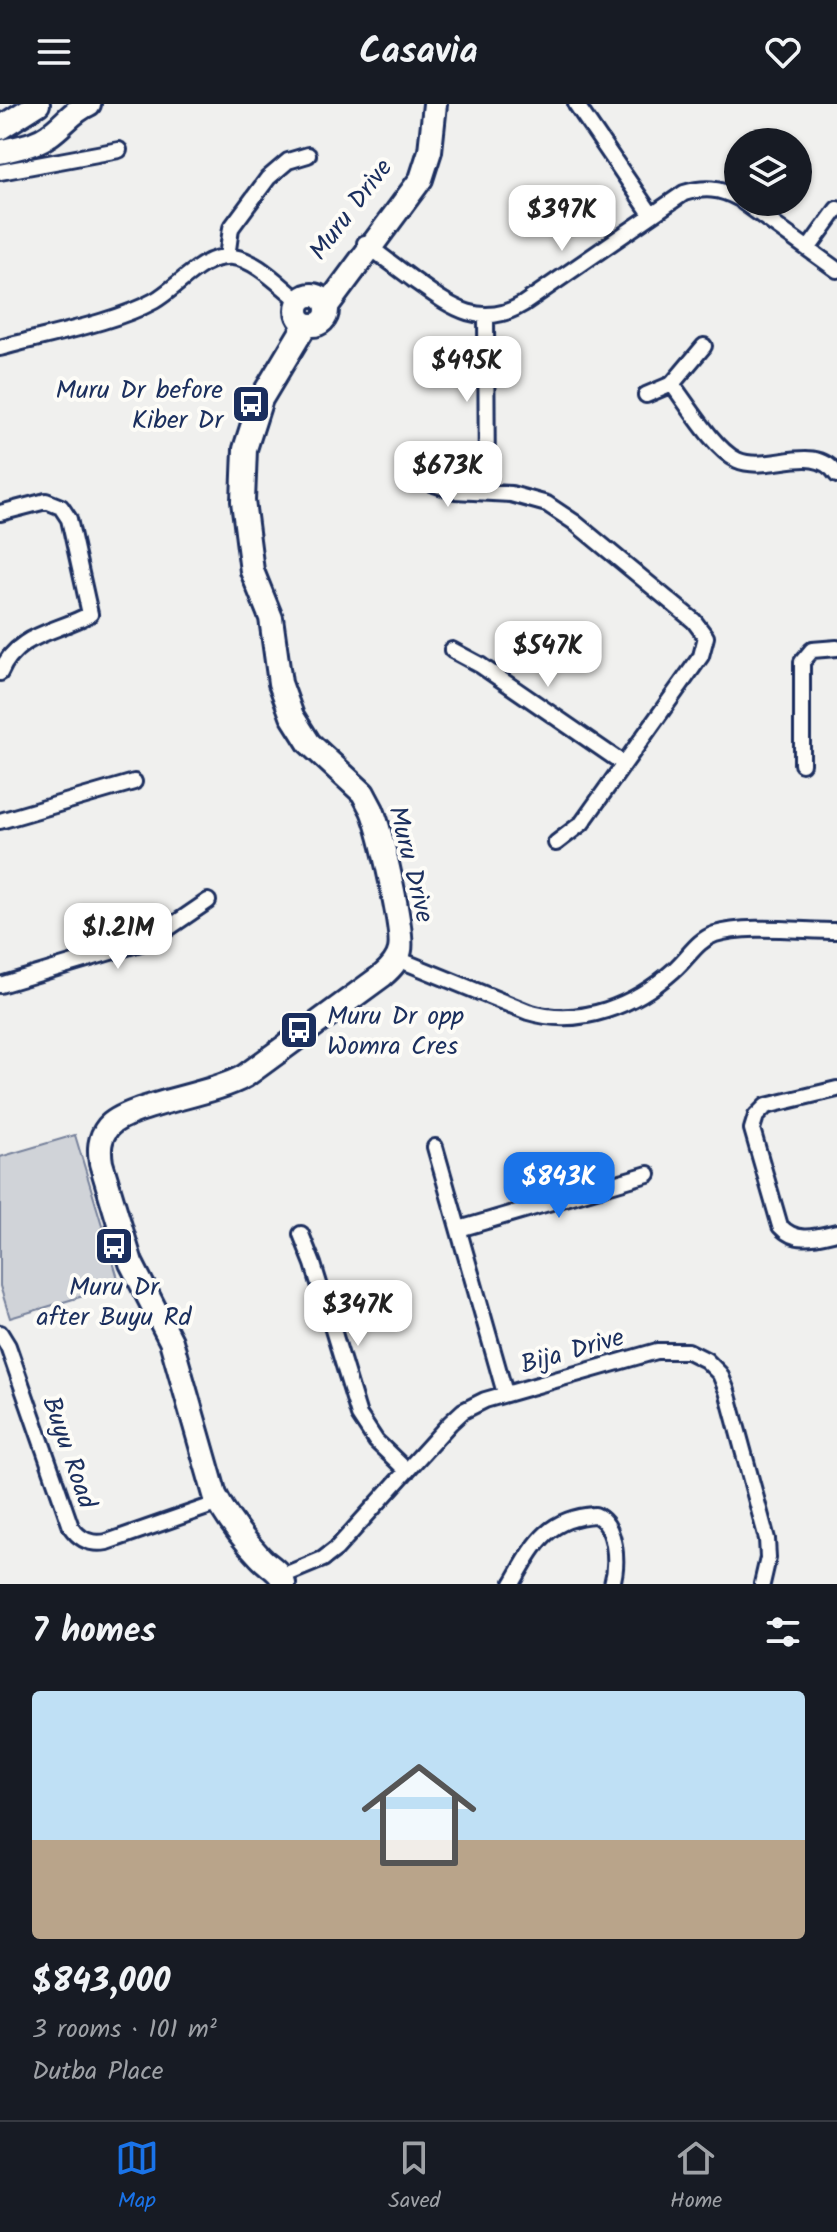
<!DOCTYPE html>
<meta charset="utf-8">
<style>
:root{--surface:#171b24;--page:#242831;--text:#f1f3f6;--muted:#9ea1a6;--line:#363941;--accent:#1a73e8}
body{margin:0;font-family:Kalam,sans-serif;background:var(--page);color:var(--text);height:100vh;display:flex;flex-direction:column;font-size:30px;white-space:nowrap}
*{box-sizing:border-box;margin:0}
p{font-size:26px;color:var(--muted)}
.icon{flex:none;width:44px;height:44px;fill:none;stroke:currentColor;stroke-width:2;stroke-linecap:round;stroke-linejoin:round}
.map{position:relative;height:1480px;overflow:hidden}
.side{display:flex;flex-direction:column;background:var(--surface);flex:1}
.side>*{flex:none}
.fabs{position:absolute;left:724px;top:24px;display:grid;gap:16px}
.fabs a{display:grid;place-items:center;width:88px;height:88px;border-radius:50%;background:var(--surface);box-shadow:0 2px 6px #0004;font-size:40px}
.price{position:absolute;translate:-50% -68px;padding:0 18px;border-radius:16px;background:#fff;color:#222;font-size:26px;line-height:52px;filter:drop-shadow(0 2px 4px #0008)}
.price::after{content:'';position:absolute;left:50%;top:48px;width:24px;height:18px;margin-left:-12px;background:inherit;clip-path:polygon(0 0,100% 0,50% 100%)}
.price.active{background:var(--accent);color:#fff}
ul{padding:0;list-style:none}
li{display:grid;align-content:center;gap:16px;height:424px;padding:0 32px}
li span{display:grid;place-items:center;height:248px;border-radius:8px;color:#555}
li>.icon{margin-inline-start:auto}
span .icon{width:144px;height:144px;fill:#fffc;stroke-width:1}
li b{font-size:34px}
h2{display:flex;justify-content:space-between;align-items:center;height:96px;padding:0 32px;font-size:34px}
header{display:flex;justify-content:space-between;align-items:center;height:104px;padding:0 32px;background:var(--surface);font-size:36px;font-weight:700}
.tabs{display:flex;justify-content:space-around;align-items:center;height:112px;border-top:2px solid var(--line);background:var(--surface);font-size:22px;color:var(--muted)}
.tabs a{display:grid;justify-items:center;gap:4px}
.tabs .active{color:var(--accent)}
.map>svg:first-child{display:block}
.green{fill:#d0d3d8;stroke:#76819b;stroke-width:2}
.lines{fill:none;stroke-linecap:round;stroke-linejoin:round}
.street-casing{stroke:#1b2f5e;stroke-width:20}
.secondary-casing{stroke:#1b2f5e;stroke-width:28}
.street{stroke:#fdfcf7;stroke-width:14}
.secondary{stroke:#fdfcf7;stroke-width:22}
.labels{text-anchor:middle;stroke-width:8;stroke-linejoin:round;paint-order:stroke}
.street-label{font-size:26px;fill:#1b2f5e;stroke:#fdfcf7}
.poi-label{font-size:26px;fill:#1b2f5e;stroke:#fdfcf7;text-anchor:end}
</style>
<header><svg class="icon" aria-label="menu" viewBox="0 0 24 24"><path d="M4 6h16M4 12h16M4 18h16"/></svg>Casavia<svg class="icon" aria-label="heart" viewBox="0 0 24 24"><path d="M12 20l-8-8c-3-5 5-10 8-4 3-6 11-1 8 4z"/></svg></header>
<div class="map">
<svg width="837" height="1480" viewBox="0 0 837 1480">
<rect width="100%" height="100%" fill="#f0f0ee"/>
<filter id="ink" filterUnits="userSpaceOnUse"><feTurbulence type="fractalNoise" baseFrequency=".0125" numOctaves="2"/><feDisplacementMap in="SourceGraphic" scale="16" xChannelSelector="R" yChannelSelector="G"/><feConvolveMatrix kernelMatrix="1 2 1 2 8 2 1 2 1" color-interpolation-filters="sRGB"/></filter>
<g filter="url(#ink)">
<!-- green -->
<path class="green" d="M75 1031 120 1181 10 1214 0 1182V1053Z"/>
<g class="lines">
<defs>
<path id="street" d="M576 0 651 110
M0 68 119 46
M743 98 837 166
M365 139C381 152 398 164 415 177 450 202 480 226 523 200L684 89C704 83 720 84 738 94
M808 145 837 105
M227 153 231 124 268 74 288 57 308 51
M486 211 487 388
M0 244C46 231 114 219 154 197 179 183 202 150 233 153 257 156 281 183 300 197
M672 280C688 301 714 345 737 356 768 370 816 337 837 371
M646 291 672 280 704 242
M419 375 455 387 511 390 547 400 574 418 694 517 706 533 701 552 582 719 556 739
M0 409 46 397 61 403 69 415 90 510C56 529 17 529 0 569
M452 546 480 561 624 660
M802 660V558L812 546 837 544
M0 717 134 678
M398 855 528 908C581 924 635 901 674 866 688 854 697 836 715 830 745 820 803 827 837 827
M0 881 151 836 208 797
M837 985 766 1002 756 1012 752 1025 780 1122C796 1140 816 1133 837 1128
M435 1043 505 1289
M459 1125 648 1070
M301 1130 313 1160 359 1311 376 1337 407 1367
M0 1229 8 1242 71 1423C80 1436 91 1441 107 1438L219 1399
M282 1472 323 1455 336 1445 450 1319 463 1307 485 1296 657 1247H688L706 1256 720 1270 727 1287 767 1435 768 1454 762 1480
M512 1480C534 1442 546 1414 595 1411 617 1420 618 1460 612 1480"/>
<path id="secondary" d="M0 24 38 0
M0 48C17 43 34 42 49 31 64 21 72 7 89 0
M297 206a15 15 0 1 1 30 0a15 15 0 1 1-30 0Z
M327 202 421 75 430 47 435 0
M284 1480C280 1466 269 1463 260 1453 243 1435 226 1413 215 1391L171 1237 131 1159 101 1059C99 1046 99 1034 108 1023 126 1001 213 991 245 972L383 871C391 864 398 857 400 846 404 827 381 728 372 706L363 689 309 639 292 612 280 579 271 514 252 467 243 397 245 345 261 295 306 220"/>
</defs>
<!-- street casing -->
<use href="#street" class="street-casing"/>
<!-- secondary casing -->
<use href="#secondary" class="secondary-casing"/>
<!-- street -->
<use href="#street" class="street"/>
<!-- secondary -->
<use href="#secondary" class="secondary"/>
</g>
</g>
<!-- icons -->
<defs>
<symbol id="bus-square" viewBox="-11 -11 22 22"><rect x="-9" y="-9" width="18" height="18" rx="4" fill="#1b2f5e" stroke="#fdfcf7"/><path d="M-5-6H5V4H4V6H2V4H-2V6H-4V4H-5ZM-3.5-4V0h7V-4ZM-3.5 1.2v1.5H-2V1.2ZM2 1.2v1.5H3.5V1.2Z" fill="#fff"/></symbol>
</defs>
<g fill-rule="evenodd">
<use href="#bus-square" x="229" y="278" width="44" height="44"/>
<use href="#bus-square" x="277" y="904" width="44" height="44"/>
<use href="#bus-square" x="92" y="1120" width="44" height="44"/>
</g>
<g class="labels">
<!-- street labels -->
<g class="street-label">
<text transform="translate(350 105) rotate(-53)" y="9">Muru Drive</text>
<text transform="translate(412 760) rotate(76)" y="9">Muru Drive</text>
<text transform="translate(572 1246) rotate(-16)" y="9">Bija Drive</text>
<text transform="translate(70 1348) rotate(71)" y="9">Buyu Road</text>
</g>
<!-- poi labels -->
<g class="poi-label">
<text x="223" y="294">Muru Dr before<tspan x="223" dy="30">Kiber Dr</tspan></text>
<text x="327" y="920" text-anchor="start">Muru Dr opp<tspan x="327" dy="30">Womra Cres</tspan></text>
<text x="114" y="1191" text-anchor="middle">Muru Dr<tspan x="114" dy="30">after Buyu Rd</tspan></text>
</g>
</g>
</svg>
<div class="fabs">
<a><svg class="icon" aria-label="layers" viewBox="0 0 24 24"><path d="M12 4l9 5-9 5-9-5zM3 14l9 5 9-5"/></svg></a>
</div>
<b class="price" style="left:562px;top:149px">$397K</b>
<b class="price" style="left:467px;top:300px">$495K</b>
<b class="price" style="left:448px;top:405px">$673K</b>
<b class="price" style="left:548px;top:585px">$547K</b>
<b class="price" style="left:118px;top:867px">$1.21M</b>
<b class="price active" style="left:559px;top:1116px">$843K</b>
<b class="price" style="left:358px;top:1244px">$347K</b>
</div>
<section class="side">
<h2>7 homes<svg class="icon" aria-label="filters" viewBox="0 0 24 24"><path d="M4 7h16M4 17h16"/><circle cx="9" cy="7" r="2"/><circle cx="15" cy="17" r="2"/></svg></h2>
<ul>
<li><span style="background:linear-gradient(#bfe0f5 60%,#b9a48a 0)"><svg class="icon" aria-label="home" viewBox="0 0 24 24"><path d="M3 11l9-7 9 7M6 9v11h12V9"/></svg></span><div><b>$843,000</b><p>3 rooms · 101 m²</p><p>Dutba Place</p></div></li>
</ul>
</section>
<nav class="tabs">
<a class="active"><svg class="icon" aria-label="map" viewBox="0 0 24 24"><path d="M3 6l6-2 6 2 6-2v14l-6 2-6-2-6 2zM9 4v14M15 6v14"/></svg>Map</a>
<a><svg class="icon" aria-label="saved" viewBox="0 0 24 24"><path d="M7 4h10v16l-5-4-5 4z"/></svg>Saved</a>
<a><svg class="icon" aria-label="home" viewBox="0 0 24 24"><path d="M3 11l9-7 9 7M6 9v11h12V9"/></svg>Home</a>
</nav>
